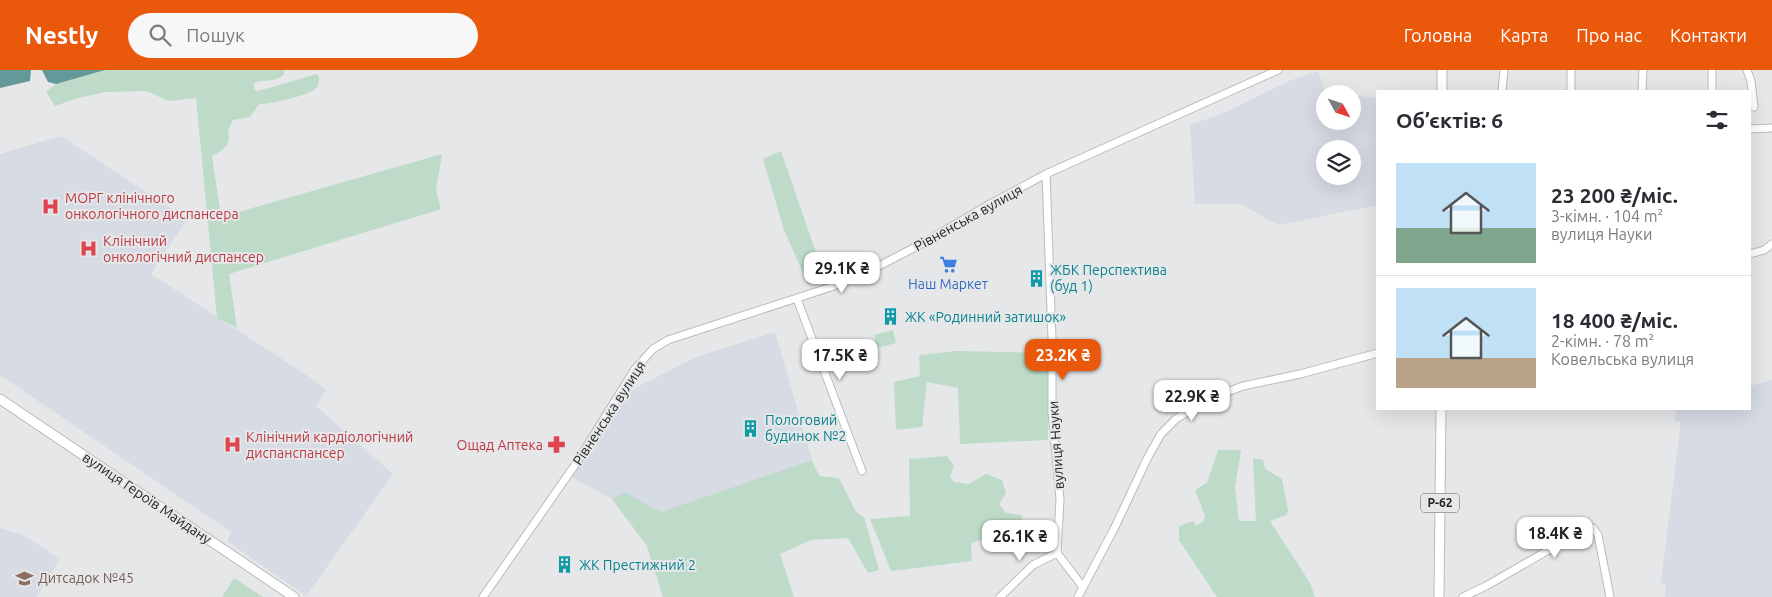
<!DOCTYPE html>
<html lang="uk">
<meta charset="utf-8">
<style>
:root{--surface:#fff;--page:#f7f7f7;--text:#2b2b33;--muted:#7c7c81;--line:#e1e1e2;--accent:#ea580c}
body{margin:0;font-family:Ubuntu,sans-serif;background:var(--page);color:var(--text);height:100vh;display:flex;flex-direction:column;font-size:19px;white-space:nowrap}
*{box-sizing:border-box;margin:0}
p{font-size:16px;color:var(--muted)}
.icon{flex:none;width:28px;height:28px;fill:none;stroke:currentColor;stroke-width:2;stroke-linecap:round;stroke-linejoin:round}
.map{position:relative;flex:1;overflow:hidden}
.sheet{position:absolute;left:1376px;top:20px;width:375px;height:320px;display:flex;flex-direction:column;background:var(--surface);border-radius:0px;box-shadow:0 5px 20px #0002}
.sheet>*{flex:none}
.needle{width:32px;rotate:130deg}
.controls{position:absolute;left:1316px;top:15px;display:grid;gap:10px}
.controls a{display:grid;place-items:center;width:45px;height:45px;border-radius:50%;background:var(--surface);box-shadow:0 5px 20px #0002;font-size:25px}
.price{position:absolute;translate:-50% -42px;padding:0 11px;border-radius:10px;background:#fff;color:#222;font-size:16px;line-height:32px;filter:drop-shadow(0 1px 2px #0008)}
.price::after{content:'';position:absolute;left:50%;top:30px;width:15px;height:11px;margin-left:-8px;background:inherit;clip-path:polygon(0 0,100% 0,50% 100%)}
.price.on{background:var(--accent);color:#fff}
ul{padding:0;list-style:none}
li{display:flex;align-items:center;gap:15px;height:125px;padding:0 20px}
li+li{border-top:1px solid var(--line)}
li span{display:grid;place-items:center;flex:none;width:140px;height:100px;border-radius:0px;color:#555}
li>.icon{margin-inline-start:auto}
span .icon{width:60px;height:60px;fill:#fffc;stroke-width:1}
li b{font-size:21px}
h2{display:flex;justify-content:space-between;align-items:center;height:60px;padding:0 20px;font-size:21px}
header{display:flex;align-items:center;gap:30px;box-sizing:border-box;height:70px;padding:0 25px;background:var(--accent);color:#fff}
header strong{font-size:24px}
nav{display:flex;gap:28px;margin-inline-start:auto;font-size:18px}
.search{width:350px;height:45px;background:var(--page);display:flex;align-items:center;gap:12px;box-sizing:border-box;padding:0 18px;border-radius:28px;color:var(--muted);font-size:19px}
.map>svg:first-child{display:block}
.built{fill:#d6dbe4;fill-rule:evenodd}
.green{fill:#bddbc8}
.water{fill:#64999a}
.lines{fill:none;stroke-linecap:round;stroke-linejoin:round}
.minor-casing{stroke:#b9bbbd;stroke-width:9}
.major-casing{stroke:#b9bbbd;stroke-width:11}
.minor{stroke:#fff;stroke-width:7}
.major{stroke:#fff;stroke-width:9}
.labels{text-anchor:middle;stroke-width:4;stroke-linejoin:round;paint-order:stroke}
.shield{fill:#e5e7e9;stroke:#5c5e5e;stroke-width:1}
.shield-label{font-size:12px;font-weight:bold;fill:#222323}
.health-label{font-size:14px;fill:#be3a42;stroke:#e5e7e9;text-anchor:start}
.street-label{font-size:14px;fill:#222323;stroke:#e5e7e9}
.culture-label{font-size:14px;fill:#0d838f;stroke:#e5e7e9;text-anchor:start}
.shop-label{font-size:14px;fill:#366cbe;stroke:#e5e7e9}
.education-label{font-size:14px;fill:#785e54;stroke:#e5e7e9;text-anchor:start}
</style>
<header>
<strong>Nestly</strong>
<div class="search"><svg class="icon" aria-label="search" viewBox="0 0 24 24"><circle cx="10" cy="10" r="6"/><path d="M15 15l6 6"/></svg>Пошук</div>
<nav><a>Головна</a><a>Карта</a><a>Про нас</a><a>Контакти</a></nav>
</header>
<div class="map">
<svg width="1772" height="527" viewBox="0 0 1772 527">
<rect width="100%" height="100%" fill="#e5e7e9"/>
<!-- built -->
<path class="built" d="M1318 1 1326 24 1325 51H1352L1353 26 1377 27V135L1279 155 1240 134H1195L1190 55 1224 43 1289 11ZM1325 79H1352V106H1325Z
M61 66 187 149 151 204 308 306 326 320 316 336 393 404 306 526 227 471 231 462 0 305V84Z
M775 262 812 390 661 442 624 422 612 429 571 407 627 325 641 315 696 287Z
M1772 310V527H1665L1666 514 1661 513 1681 352 1675 351 1676 339H1750V316Z
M0 458 24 465 60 489 36 527H0Z"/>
<!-- green -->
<path class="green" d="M105 0H284V5C273 13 265 9 254 13V20L258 21 317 4 319 7C319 11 319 14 316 18 308 26 271 34 259 34L250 47 233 50 228 60C232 75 224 79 212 86L221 147 442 84 436 120 441 139 229 204 237 258 217 248 196 28 168 31 147 21 106 22 78 28 55 36 46 22 56 14Z
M781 81 825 209 808 214 784 160 763 89Z
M893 260 896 273 877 278 874 265Z
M956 281 1048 283V370L960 374 958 318 927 312 922 357 896 360 894 312 920 306 919 285Z
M1218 380H1241L1235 417 1239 451H1256L1253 388 1263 390 1265 399 1282 409 1288 441 1286 445 1270 451 1310 513 1315 527H1217L1179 470V456L1193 451 1196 456 1204 451 1205 446 1195 420 1207 413Z
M947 386 954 396 950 407 954 412 969 414 986 404 1002 410 1006 423 999 434 1006 443 1021 445 1024 456 1020 461 1000 465 985 461 982 470 971 473 972 491 891 501 870 449 910 446 909 389Z
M812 390 819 406 839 408 856 442 864 447 879 500 868 503 848 468 811 470 780 484 794 527H663L647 476 612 429 624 422 661 442Z
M234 508 263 527H222Z"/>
<!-- water -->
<path class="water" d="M0 0H31L30 11 0 18Z
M42 0H105L56 14 48 12Z"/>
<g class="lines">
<defs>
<path id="minor" d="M1712 0V21
M1747 0 1751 11 1754 37
M1502 21 1504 0
M1571 21V0
M1642 21 1643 0
M1750 59 1772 58
M1046 104 1052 268V342L1060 429 1057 483 1083 517
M1750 184 1764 180 1772 174
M797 229 862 401
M483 527 577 392 635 299 653 279 668 270 831 217 877 197 927 171 990 134 1046 104 1278 0
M1000 527 1033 495 1057 483
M1078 527 1114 459 1147 389 1161 364 1176 349 1204 331 1243 316 1300 304 1378 283
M1463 527 1486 516 1587 458H1593L1598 465 1610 527"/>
<path id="major" d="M1442 21V0
M0 329 294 527
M1439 527 1441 339"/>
</defs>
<!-- minor casing -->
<use href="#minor" class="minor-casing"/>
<!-- major casing -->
<use href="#major" class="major-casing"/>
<!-- minor -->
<use href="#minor" class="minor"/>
<!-- major -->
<use href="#major" class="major"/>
</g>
<!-- icons -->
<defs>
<symbol id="hospital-bare" viewBox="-9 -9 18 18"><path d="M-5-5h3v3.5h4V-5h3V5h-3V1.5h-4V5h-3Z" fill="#e0444e" stroke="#e5e7e9" stroke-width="2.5" paint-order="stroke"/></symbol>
<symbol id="supermarket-bare" viewBox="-9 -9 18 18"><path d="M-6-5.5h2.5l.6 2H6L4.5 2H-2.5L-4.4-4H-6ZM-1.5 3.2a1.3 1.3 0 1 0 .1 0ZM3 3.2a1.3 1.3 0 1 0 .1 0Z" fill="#3f7fe0" stroke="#e5e7e9" stroke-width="2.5" paint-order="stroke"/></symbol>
<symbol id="building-bare" viewBox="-9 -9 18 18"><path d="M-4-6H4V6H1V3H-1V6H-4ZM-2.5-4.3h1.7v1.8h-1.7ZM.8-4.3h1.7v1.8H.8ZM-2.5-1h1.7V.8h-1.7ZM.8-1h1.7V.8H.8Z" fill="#0f9aa8" stroke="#e5e7e9" stroke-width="2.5" paint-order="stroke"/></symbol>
<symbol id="pharmacy-bare" viewBox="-9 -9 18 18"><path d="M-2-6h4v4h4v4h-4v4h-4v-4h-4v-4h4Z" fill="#e0444e" stroke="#e5e7e9" stroke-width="2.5" paint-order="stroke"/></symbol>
<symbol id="school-bare" viewBox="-9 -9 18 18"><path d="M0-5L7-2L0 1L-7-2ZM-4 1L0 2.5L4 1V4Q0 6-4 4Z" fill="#8d6e63" stroke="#e5e7e9" stroke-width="2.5" paint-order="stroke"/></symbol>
</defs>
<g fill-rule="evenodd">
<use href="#hospital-bare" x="38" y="124" width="25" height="25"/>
<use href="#hospital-bare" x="76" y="166" width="25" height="25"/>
<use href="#supermarket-bare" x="936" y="182" width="25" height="25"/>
<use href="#building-bare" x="1024" y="196" width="25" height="25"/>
<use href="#building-bare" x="878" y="234" width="25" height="25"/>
<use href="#building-bare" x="738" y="346" width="25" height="25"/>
<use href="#hospital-bare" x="220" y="362" width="25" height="25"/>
<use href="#pharmacy-bare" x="544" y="362" width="25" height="25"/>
<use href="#building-bare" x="552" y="482" width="25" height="25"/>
<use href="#school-bare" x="12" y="496" width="25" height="25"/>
</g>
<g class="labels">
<!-- shield labels -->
<rect class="shield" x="1421" y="423.5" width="38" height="19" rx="4"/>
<g class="shield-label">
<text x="1440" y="437">Р-62</text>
</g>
<!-- health labels -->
<g class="health-label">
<text x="65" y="133">МОРГ клінічного<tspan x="65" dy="16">онкологічного диспансера</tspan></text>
<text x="103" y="176">Клінічний<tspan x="103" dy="16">онкологічний диспансер</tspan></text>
<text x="246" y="372">Клінічний кардіологічний<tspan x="246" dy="16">диспанспансер</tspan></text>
<text x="543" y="380" text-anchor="end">Ощад Аптека</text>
</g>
<!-- street labels -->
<g class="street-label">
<text transform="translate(968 148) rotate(-29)" y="5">Рівненська вулиця</text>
<text transform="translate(609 343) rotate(-57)" y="5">Рівненська вулиця</text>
<text transform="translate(1056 375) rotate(-94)" y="5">вулиця Науки</text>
<text transform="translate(147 428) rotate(34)" y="5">вулиця Героїв Майдану</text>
</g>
<!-- culture labels -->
<g class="culture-label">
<text x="1050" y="205">ЖБК Перспектива<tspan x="1050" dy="16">(буд 1)</tspan></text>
<text x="905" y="252">ЖК «Родинний затишок»</text>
<text x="765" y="355">Пологовий<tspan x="765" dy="16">будинок №2</tspan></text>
<text x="579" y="500">ЖК Престижний 2</text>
</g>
<!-- shop labels -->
<g class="shop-label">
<text x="948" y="219">Наш Маркет</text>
</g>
<!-- education labels -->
<g class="education-label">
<text x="38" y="513">Дитсадок №45</text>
</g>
</g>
</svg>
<div class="controls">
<a><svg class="needle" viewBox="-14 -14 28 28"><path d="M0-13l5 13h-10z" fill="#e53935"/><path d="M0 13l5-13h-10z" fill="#7c7c81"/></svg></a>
<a><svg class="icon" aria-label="layers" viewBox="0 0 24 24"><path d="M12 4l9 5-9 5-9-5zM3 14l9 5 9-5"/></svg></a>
</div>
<b class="price" style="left:842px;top:224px">29.1K ₴</b>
<b class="price" style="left:840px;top:311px">17.5K ₴</b>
<b class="price on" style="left:1063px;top:311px">23.2K ₴</b>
<b class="price" style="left:1192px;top:352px">22.9K ₴</b>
<b class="price" style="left:1555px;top:489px">18.4K ₴</b>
<b class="price" style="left:1020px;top:492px">26.1K ₴</b>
<section class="sheet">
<h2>Об’єктів: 6<svg class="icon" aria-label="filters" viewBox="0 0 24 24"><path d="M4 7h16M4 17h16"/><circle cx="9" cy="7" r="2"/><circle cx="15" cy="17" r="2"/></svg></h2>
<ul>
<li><span style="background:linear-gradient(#bfe0f5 65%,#7fa58c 0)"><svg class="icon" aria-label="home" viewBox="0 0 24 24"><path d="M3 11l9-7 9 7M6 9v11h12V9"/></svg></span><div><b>23 200 ₴/міс.</b><p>3-кімн. · 104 m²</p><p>вулиця Науки</p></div></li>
<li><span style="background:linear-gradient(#bfe0f5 70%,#b9a48a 0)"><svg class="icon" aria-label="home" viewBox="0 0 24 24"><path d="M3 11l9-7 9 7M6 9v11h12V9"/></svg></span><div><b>18 400 ₴/міс.</b><p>2-кімн. · 78 m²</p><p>Ковельська вулиця</p></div></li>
</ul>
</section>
</div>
